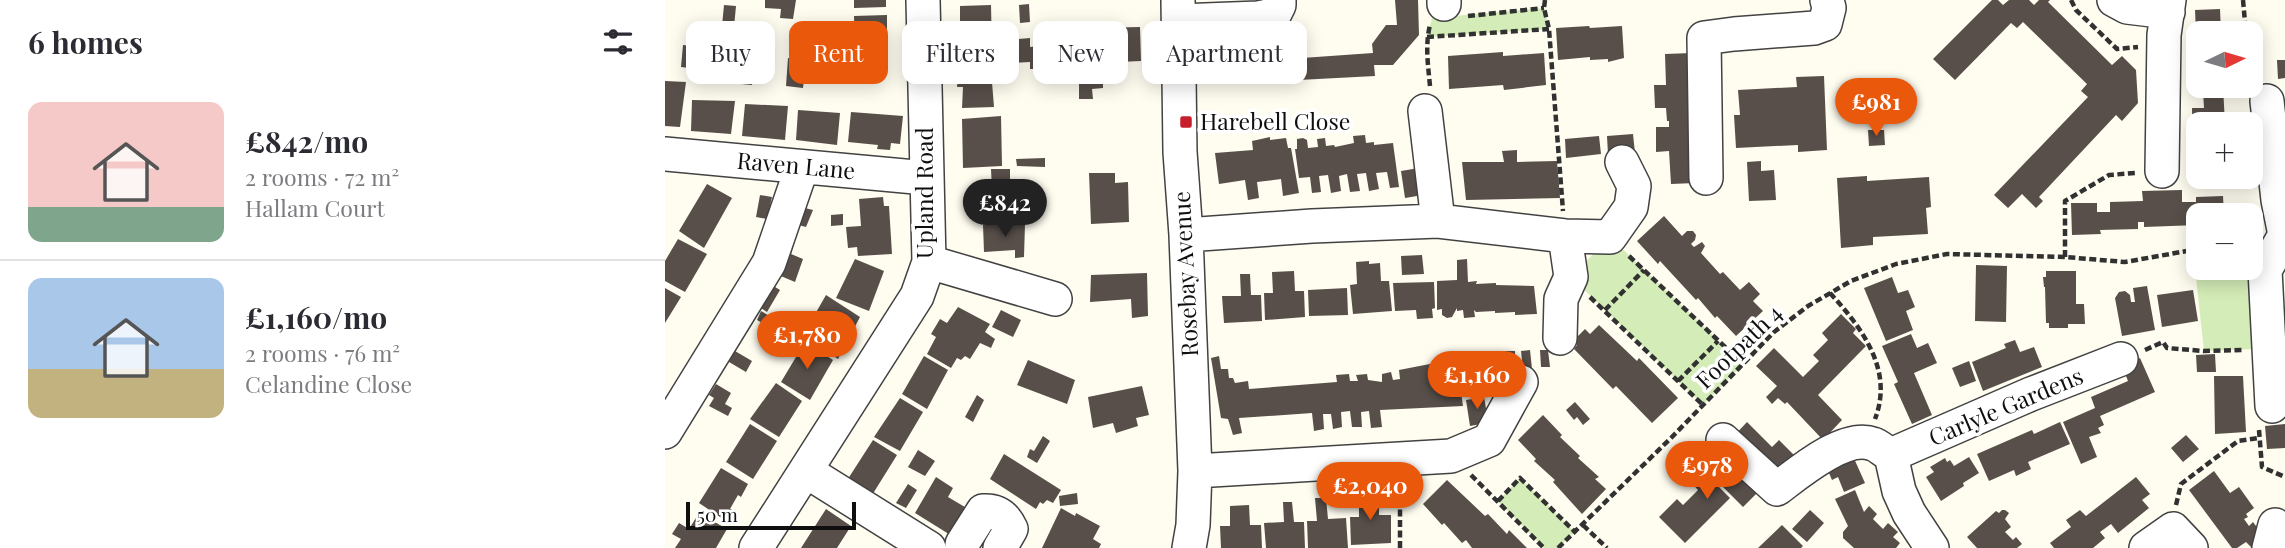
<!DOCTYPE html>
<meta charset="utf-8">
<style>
:root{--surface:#fff;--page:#f2f2f3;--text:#2b2b33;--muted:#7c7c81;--line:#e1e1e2;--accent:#ea580c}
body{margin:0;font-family:"Playfair Display",serif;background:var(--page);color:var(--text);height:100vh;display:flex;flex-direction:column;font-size:26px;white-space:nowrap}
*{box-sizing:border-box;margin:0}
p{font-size:23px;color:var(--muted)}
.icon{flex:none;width:38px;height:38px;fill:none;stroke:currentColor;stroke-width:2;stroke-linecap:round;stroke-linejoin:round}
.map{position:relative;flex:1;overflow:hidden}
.drawer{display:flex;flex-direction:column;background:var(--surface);width:665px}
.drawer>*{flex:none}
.hud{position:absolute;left:21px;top:21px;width:665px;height:63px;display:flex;gap:14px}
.needle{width:46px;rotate:85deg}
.fabs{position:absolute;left:1521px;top:21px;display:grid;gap:14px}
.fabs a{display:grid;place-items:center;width:77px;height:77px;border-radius:14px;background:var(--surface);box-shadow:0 4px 18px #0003;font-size:35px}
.scale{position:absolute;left:21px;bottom:18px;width:170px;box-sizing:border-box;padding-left:7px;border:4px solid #0f0f0f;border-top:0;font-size:19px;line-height:24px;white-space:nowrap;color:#0f0f0f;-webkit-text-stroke:5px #fff;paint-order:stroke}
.price{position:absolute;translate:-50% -60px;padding:0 16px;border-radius:24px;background:var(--accent);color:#fff;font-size:23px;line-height:46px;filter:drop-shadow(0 2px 4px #0008)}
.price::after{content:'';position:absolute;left:50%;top:42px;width:21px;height:16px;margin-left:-10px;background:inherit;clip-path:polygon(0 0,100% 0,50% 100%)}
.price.active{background:#222;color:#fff}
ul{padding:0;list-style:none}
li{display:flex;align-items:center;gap:21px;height:175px;padding:0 28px}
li+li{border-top:2px solid var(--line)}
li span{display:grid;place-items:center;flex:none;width:196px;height:140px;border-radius:14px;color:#555}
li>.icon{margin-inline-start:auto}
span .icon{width:84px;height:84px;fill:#fffc;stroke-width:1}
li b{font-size:30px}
h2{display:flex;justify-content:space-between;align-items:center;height:84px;padding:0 28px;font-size:30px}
.tag{padding:0 24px;border-radius:14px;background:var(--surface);box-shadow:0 4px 18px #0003;font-size:24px;line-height:63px}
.tag.active{background:var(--accent);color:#fff}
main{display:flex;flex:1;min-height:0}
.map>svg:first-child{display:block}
.green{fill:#d4ecb7}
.building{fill:#584f4a}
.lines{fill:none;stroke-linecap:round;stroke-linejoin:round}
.minor-casing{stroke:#424242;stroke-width:36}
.path{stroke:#313131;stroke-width:4.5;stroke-dasharray:7 3.5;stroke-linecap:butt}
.minor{stroke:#fff;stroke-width:33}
.poi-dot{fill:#c71e2b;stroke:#fff;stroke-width:2.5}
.labels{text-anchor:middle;stroke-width:7;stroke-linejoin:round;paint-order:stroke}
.poi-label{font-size:23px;fill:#0f0f0f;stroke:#fff;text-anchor:start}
.street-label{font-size:23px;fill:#0f0f0f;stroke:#fff}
</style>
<main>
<section class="drawer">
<h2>6 homes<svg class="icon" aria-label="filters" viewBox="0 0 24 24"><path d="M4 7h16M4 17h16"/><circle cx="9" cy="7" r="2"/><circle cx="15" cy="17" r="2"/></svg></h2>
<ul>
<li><span style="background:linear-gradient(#f6c9c9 75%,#7fa58c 0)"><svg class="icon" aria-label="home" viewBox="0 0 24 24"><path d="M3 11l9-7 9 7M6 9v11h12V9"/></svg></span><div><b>£842/mo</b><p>2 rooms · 72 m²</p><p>Hallam Court</p></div></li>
<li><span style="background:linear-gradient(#a9c7e8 65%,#c2b280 0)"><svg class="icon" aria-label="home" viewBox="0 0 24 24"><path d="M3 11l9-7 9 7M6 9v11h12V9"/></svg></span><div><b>£1,160/mo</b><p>2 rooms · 76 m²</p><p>Celandine Close</p></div></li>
</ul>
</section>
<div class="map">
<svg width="1620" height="548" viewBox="0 0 1620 548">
<rect width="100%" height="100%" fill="#fffcf0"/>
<!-- green -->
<path class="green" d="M879 8 884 29 762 37 767 18Z
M945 237 1078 364 1038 405 906 277Z
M1533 249V268H1586V257L1590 349 1539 351 1528 250Z
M855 478 910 532 893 548H879L833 501Z"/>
<!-- building -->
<path class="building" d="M100 0H131L128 19 115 18 116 9 100 8Z
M189 0H221V7L189 8Z
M730 0H753L754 35 728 65H709L710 76 579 83 547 57 546 37H569V53L580 62 708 53 707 44 721 25H732Z
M1327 0H1333L1338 5 1344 0H1364L1369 5 1374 0H1385L1383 2 1447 65 1457 56 1471 70 1473 103 1457 121 1451 115 1374 197 1378 201 1371 208 1357 194 1343 208 1329 195 1423 97 1416 91 1422 84 1358 22 1352 28 1346 23 1290 80 1268 59Z
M364 4 365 22 355 23 354 5Z
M59 5 71 6 69 27 57 26Z
M326 5 327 51 295 53V6Z
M1555 9 1556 33H1531L1530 10Z
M222 15V29H219V44H222L223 58 190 59 189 16Z
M924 26 925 28 957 26 959 58 943 62V59L925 60V57L893 60 891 28Z
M475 27 476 61 453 62V70L438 71V88L427 89 428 99H414V64H434V60H431L430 28Z
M421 29 422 61 377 63 376 30Z
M365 38V47L374 46 375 69H365V62L343 63 342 40Z
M18 45 37 47 33 69 16 67Z
M1524 48H1533V86H1558L1560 124H1533V152H1528L1527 108H1539L1538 91H1526Z
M160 50 182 51V62L160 63Z
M79 52 90 53 87 85 66 83 68 63 77 64Z
M838 52V56L879 53 881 85 839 90 838 85 784 89 783 56Z
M1027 53 1028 80H1022L1025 153 1030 183 1006 184 1004 151 991 152V127H1004V121H1002L1001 108H990L989 85H1001L1000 54Z
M123 58 141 61 138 88 121 86Z
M1612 60H1620V78L1613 79Z
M337 62 338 80 327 82 329 107 297 108 298 87H292L294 65Z
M1159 76 1162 150 1133 152V145L1071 148 1069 115H1075L1073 90 1132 87 1131 77Z
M0 81 21 82 15 127 0 126Z
M27 100 70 101 66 134 26 131Z
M80 104 123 106 120 140 77 136Z
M133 110 175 113 172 145 131 140Z
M186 112 238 116 235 144 226 143 225 150 212 149 213 145 183 142Z
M336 116 337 166 298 168 297 119Z
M1203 130H1219L1220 145 1204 146Z
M968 134 970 153 943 155 942 136Z
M700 135 701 143 709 142V145L728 143 734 187 725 188 722 172 711 173 714 189 704 191 701 173 692 174 695 191 685 192 682 174 674 176 676 191 666 193 663 175 654 176 656 192 647 193 645 177 634 178 630 149H632V139L638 138 642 140 643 148 653 147 652 139 660 138 661 146 669 145 670 147 689 143 688 136Z
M934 136 936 154 901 158 900 139Z
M605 137V140L621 138 623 148H626L634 193 618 196 616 179 592 182 594 198 583 200 580 180 554 184 550 153 588 150 587 141Z
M852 150V162L892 161 895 198 801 200 797 162H839L837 151Z
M1529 157H1533V177H1562V182L1530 184Z
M380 158V167L352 166 351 159Z
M1096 161V171L1109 170 1111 200 1084 201 1082 162Z
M754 168 758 195 740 198 736 171Z
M326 169H345V189H351L352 209 346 210 347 220 320 221 319 191H327Z
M424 173H450V183L463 182 464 222 426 224Z
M1202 176V181L1264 177 1266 207 1261 208 1263 234 1208 237V245L1176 248 1172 178Z
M42 184 67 198 39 248 14 231Z
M1517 190V202H1531V197L1558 196 1559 215H1533V225L1479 227V222H1473V229L1435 230 1436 234 1407 235 1406 203H1432V212H1445V202L1478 201 1477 191Z
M95 195 107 197 102 219 91 217Z
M218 197 219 206H224L227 254 193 256 192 247 183 248 181 227 196 226 194 199Z
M132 206 148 210 141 227 126 223Z
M178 214V225L166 226V215Z
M999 216 1017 236 1022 231H1028L1031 235 1030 240 1026 244 1029 247 1037 242 1040 246 1036 253 1055 274 1058 272 1075 290 1084 282 1095 294 1088 301 1098 311 1071 336 1052 316 1050 318 1033 298 1031 300 995 261 993 264 972 241Z
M360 224 359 257 350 258V250L319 252 318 225Z
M13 239 42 254 20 292 0 281V261Z
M119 241 129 244 126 254 138 259 130 282 111 274Z
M757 255 759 274 737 275 736 256Z
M190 259 219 271 204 311 171 298Z
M802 259 803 282 812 281 811 284 831 283V285L869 286 872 314 850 315V312L830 313V311L811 312 809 310 810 317 799 318 798 310 792 311V308L787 317 782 318 777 315V309L772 310V281L792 280V260Z
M704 261V264L715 263 716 281H724L727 311 688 314 685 285 692 284 691 262Z
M1311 265 1342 266 1341 322 1310 321Z
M629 271 630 291H639L640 317 600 320 599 293H608L607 272Z
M1381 271H1411V304H1419L1420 324H1403V328H1384V323H1381L1380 287H1379L1378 277H1381Z
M482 273 483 316 467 318 466 299 425 302 426 275Z
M575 274H585L586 295H596L597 321 559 323 557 296H576Z
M1227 277 1233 293 1243 290 1250 307 1241 311 1248 330 1221 341 1199 288Z
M102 282 115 290 102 312 88 303Z
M769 282 770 308 767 309 768 318 752 319 751 310 730 311 728 283Z
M1482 286 1490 330 1457 336 1450 298 1454 292 1460 291 1465 295 1466 302H1470L1468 288Z
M0 288 16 297 0 323Z
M682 288 683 315 644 316 643 290Z
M1528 290 1533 321 1497 327 1492 295Z
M161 295 195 317 173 359 135 333 146 314 149 316Z
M293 307 325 324 320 332 330 339 326 348 315 343 305 359 300 356 296 360 292 358 286 368 262 354 271 337 266 334 275 319 282 323Z
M336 310 356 320 348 337 327 327Z
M96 311 109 319 104 327 92 320Z
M1176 314 1191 329 1188 333 1201 346 1153 395 1177 420 1158 440 1122 402 1120 404 1113 398 1107 404 1101 397 1112 386 1091 366 1109 348 1138 377 1154 361 1148 355 1163 340 1157 333Z
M934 325 972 361 974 358 1013 398 987 423 951 386 948 389 909 349 912 345 908 341 920 329 925 334Z
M1246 334 1252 348 1263 343 1272 363 1249 373 1267 415 1247 424 1229 384 1233 382 1217 346Z
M1350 340 1355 352 1369 347 1377 367 1318 391 1307 362 1341 348 1339 344Z
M140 342 168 360 145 400 116 382Z
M865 350 867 369H858L856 351Z
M875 350H883L885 367H876Z
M70 351 87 361 81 372 64 362Z
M831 351 832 369 808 371 807 362 814 361 813 352Z
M840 351H850V368L840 369Z
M1550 354 1551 372H1532L1531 355Z
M259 356 283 370 262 409 237 394Z
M554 356 556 369H563L564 378H568L570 383 583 381 584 389 672 382 671 375 684 374 685 381H693L691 375 702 374 703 380 717 382V374L726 372 728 380 735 379 734 370 770 363 773 378 794 377 798 406 715 410 717 427 706 428 704 411 696 412 697 427H687L685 411 676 412 677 427 668 429 666 414H658L659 429 649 431 647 413 574 418 577 433 568 435 563 419 556 418 546 358Z
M1475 358 1490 392 1435 416 1439 425 1433 428 1436 433 1424 437 1432 457 1416 464 1398 422 1430 408 1426 397 1463 381 1457 366Z
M363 360 410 380 402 404 352 385Z
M1304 361 1311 381 1295 387 1287 368Z
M1549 376H1578L1581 432 1550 434Z
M816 380 817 389 799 391 798 382Z
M111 383 137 401 114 437 85 419Z
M51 384 66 393 60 404 67 408 63 416 44 406 49 398 44 395Z
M477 386 484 415 471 418 473 426 451 433 448 423 428 428 423 397Z
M312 395 319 400 308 422 300 417Z
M819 397 822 414V423L805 426 801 400Z
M235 398 258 412 235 451 209 437Z
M910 402 925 419 918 425 912 417 909 420 901 410Z
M878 415 897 435 895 437 915 456 913 458 934 477 930 479 941 489 917 514 888 482 890 480 869 461 871 459 853 440Z
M1082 422 1107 447 1114 440 1129 455 1108 476 1068 437Z
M1395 422 1405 444 1363 462 1366 469 1351 476 1349 470 1324 481 1312 454 1367 430 1369 434Z
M85 424 112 441 88 479 61 462Z
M1620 424V448L1602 449 1600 426Z
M1521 435 1534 449 1518 462 1506 448Z
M378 436 385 441 372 463 362 457 365 449 369 451Z
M208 440 232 455 204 500 179 485Z
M253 450 270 461 260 476 243 467Z
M339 454 396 490 388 503 382 500 378 504 375 502 371 509 325 479Z
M1187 454 1200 483 1179 492 1173 477 1167 480 1161 466Z
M1304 457 1314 473 1298 483 1299 486 1276 501 1261 477 1269 472 1265 467 1280 458 1282 462 1285 460 1289 466Z
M1065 463 1093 492 1078 507 1056 485 1054 487 1065 498 1020 543 994 517 1012 499 1018 505 1033 490 1023 479 1035 467 1048 481Z
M56 468 83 484 76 497 73 495 65 509 67 510 61 521 34 503Z
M1549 471 1565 493 1574 487 1589 508 1581 514 1583 517 1579 519 1584 526 1588 522 1600 538 1587 548 1581 542 1572 548H1567L1524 490Z
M271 477 288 488 283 497 310 513 287 536 250 513Z
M1471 477 1485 494 1477 500 1484 508 1453 533 1446 524 1435 532 1440 538 1428 548H1389L1385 543 1406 527 1401 520 1415 510 1421 516Z
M782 480 820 516 823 514 842 534 844 530 862 548H807L801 540 797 543 779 523 777 525 758 504Z
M243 484 252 490 241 508 231 503Z
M1190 490 1199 512 1204 506 1212 514 1208 519 1218 529 1223 523 1233 532 1228 537 1235 543 1231 548H1189L1178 538V532L1183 526 1170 499Z
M694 492H714V515H726V543L686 545 685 517H694Z
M412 493 413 504 395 506 394 496Z
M650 498H661L663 519 681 518 683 548H643L642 521H652Z
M618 502H627L629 522H639L640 548H601L599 523 619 522Z
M584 505 585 525H596L597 548H556L555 526H565V506Z
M396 508 410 516 411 513 435 526 428 539 436 544 434 548H377Z
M161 509 186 526 172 548H136Z
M1145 510 1159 523 1142 542 1127 529Z
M1337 510H1340L1344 513 1340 519 1346 527 1340 532 1348 540 1351 537 1357 544 1352 548H1312L1302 537 1331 511 1334 513Z
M34 513 62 529 51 548H10L16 539 7 534 14 523 24 529Z
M1117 525 1138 546 1136 548H1093Z"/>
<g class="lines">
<defs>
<path id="minor" d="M513 0 515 152 521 235 530 471 528 525 524 548
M1449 0 1462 7 1503 12
M779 4V0
M514 21 593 18 609 15 614 5V0
M1602 101 1613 200 1620 235
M760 111 773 221
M0 154 261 178
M1497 171 1499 35 1504 0
M1041 178 1039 38 1069 34 1149 28 1160 24 1164 8 1162 0
M521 235 647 226 773 221 900 236 945 237 966 207 969 186 957 162
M264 262 390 299
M895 338 896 299 906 277 900 236
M1607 406 1600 270 1620 235
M0 432 104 263 137 167
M1058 440 1112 489C1133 473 1180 433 1208 444 1214 446 1220 452 1226 455
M1226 455 1366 394 1456 359
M1226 455 1234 491 1244 513 1267 548
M141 471 264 548
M530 471 786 456 824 440 856 382
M91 548 252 296 264 262 258 0
M297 548V544L318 511C332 510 340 516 346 529L335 548
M1481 548 1508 529 1526 548
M1604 548 1610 525"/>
</defs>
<!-- minor casing -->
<use href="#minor" class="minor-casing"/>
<!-- path -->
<path class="path" d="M880 0 879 8 884 29 898 211
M1406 0 1411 10 1452 49 1473 47
M1578 0 1581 33
M803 16 879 8
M762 37 884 29
M765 86C763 65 760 45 765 25
M964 256 1078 364
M1400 257V201L1444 175 1471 173
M1165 293C1197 328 1229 370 1210 419
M925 297 1038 405
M940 310 979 270
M1480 350 1498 342 1502 348 1539 351 1578 350
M1013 381 1053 341
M1594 430 1597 467 1620 477
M806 475 879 548
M833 501 855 478 910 532
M1511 505 1516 484 1573 441 1594 438
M918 525 942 548
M735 548V485
M893 548 1006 438 1109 332 1143 306 1186 281 1231 264 1282 254 1400 257 1460 262 1533 249"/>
<!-- minor -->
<use href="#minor" class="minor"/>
</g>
<!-- markers -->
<rect class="poi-dot" x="514" y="115" width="14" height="14" rx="3.5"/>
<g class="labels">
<!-- poi labels -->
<g class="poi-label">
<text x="535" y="130">Harebell Close</text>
</g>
<!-- street labels -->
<g class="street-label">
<text transform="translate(131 166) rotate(5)" y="8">Raven Lane</text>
<text transform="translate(260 193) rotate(-90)" y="8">Upland Road</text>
<text transform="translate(521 274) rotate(-93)" y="8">Rosebay Avenue</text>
<text transform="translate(1074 347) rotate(-44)" y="8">Footpath 4</text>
<text transform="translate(1341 407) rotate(-23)" y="8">Carlyle Gardens</text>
</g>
</g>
</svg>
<div class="fabs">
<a><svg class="needle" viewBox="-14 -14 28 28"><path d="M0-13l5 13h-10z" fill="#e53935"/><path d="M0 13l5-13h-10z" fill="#7c7c81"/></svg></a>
<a>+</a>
<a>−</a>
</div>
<div class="scale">50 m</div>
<b class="price" style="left:1211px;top:138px">£981</b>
<b class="price active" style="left:340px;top:239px">£842</b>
<b class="price" style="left:142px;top:371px">£1,780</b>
<b class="price" style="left:812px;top:411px">£1,160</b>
<b class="price" style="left:1042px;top:501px">£978</b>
<b class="price" style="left:705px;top:522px">£2,040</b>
<div class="hud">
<a class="tag">Buy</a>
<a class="tag active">Rent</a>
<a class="tag">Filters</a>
<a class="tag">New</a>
<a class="tag">Apartment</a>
</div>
</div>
</main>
